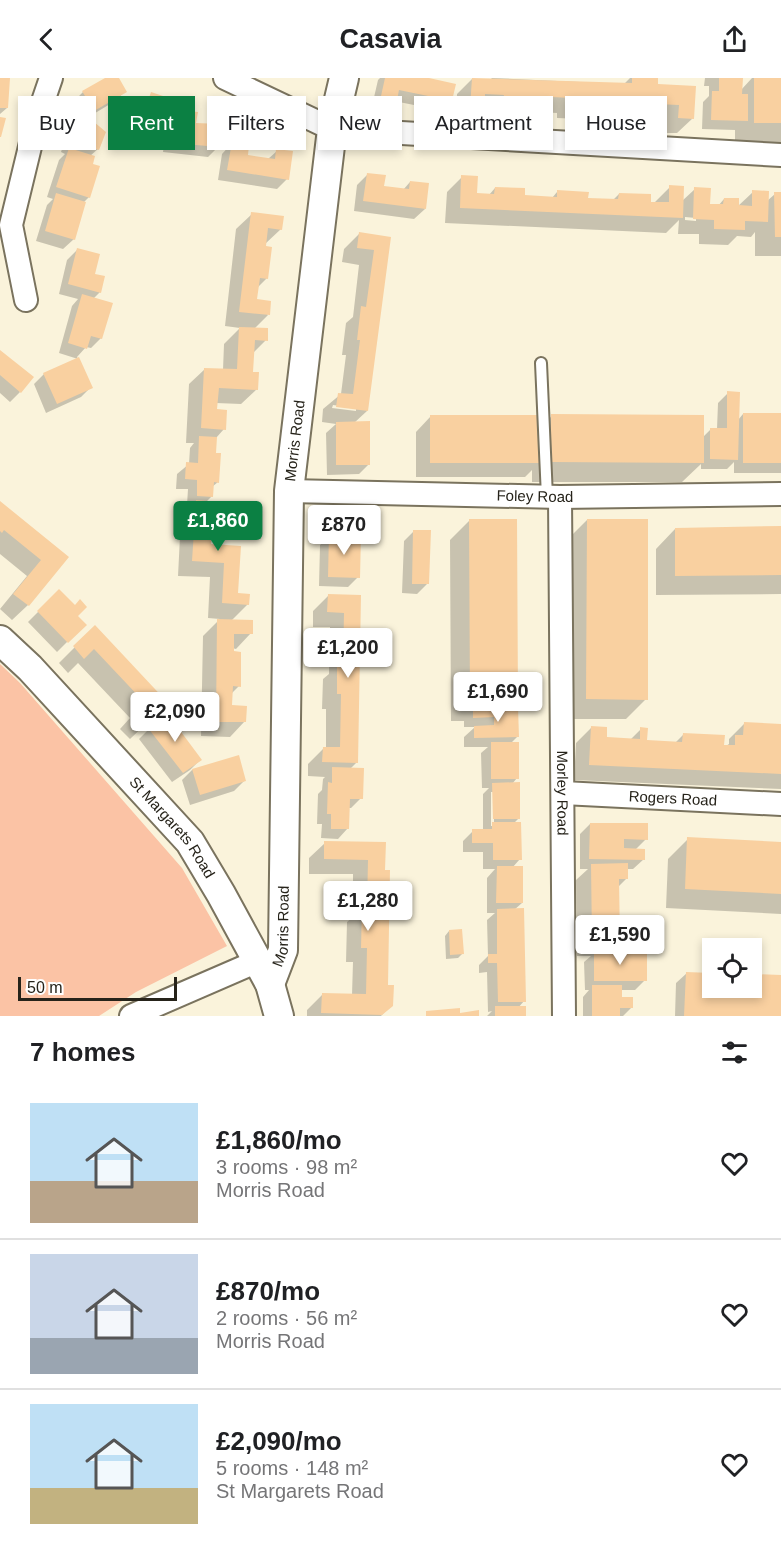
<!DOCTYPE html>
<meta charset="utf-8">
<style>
:root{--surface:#fff;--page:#f6f6f6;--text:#202124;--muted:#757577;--line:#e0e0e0;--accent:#0b8043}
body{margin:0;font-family:Arial,sans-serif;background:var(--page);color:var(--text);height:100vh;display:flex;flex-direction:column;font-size:22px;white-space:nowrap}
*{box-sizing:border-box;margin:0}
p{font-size:20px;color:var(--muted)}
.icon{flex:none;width:33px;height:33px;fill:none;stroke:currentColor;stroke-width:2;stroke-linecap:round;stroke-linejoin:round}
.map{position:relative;height:938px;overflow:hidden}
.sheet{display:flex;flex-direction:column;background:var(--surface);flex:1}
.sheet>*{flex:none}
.top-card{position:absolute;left:18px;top:18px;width:746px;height:54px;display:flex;gap:12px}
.controls{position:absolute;left:702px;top:860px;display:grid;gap:12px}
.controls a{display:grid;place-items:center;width:60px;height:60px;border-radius:0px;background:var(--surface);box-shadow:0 3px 9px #0003;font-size:30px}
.scale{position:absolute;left:18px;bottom:15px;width:159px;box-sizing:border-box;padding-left:6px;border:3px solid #26231a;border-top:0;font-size:16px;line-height:21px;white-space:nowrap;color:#26231a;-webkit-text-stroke:4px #fff;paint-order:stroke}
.price{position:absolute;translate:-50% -51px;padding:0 14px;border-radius:6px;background:#fff;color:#222;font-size:20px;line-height:39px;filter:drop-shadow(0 2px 3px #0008)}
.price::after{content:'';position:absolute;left:50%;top:36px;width:18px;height:14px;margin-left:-9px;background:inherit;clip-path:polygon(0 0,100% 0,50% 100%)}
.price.current{background:var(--accent);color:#fff}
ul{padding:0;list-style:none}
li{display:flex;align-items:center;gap:18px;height:150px;padding:0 30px}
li+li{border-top:2px solid var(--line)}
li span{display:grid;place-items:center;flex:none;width:168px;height:120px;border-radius:0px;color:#555}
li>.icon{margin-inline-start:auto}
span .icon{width:72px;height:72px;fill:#fffc;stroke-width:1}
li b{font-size:26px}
h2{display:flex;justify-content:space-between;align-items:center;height:72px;padding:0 30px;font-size:26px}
.chip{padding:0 21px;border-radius:0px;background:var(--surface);box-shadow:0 3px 9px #0003;font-size:21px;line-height:54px}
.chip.current{background:var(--accent);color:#fff}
header{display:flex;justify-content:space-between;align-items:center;height:78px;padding:0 30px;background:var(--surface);font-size:27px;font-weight:800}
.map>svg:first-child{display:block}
.green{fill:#fbc3a5}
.shadow{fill:#0003;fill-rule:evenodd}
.building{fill:#f9d0a0}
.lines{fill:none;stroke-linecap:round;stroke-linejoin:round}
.service-casing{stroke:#7a735e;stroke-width:14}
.minor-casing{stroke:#7a735e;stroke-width:26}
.tertiary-casing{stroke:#7a735e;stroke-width:32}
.service{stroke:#fff;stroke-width:10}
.minor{stroke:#fff;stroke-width:22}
.tertiary{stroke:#fff;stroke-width:28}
.labels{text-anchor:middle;stroke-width:4.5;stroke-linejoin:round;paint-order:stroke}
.street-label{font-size:15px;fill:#26231a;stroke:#fff}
</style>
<header><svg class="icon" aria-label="back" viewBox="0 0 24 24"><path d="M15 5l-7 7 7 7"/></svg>Casavia<svg class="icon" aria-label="share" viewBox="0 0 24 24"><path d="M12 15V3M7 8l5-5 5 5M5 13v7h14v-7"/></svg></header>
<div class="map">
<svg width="781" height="938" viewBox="0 0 781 938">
<rect width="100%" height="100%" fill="#faf3db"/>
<!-- green -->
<path class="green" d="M0 586 20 605 182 790 227 868 136 914 99 938H0Z"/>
<!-- shadow -->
<path class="shadow" d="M0 0H9L7 30 0 36Z
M108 0H117L125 13 115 23 87 40 98 71 90 78 89 119 83 125 74 161 63 171 36 163 47 127 53 121 47 119 59 82 65 76 61 74 71 45 80 36 73 24 83 14Z
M380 0H422L449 30 438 40 417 35 419 28 394 23 385 31 372 28 378 2Z
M492 0 624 6 630 0H657V8L694 9 693 40 677 55H664V41L643 40 639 44 614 43V38L586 37 582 41 557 40V35L520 33 515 38 489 37V32L482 31 468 45H456L457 16 472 1 490 2Z
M705 0H741V12L752 0H781V64H735V52L702 51 703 24 709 18V8H704Z
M152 16 163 44 153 54 134 48 142 26Z
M177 34 195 47 218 69 208 79 163 74 167 44Z
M232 65 246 78 268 81 277 73 287 101 277 111 218 102 222 76Z
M368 96 383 110 403 112 410 104 425 131 414 141 354 133 357 107Z
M462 99 476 116 489 117 495 110 524 118 552 120 557 114 587 121 613 122 619 116 650 125 655 124 670 109 682 123 695 111 709 127 718 128 724 121 737 129 753 114 767 123 775 116 781 115V178H755V154L751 159 737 158 728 167 699 166V156H678L679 142 666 155 445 145 447 114ZM685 139 696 140V143L685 142Z
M252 136 281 151 265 166 267 200 257 210 256 222 268 237 254 251 266 262 253 275 252 295 257 311 241 326 216 325V333L224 351 216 360 214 376 218 404 212 409V418L206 424 219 441 211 449 210 467 240 469 237 516 248 526 231 543 251 555 236 571 232 570 239 608 231 616V629L245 643 230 659 201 658 203 558 220 541 208 540 210 499 178 498 181 439 192 428 187 427 188 411H176L177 396 189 386 190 370 194 365H186L189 306 205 291 223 292 224 266 240 250 225 248 236 151Z
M359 156 389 160 367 333 354 345 369 386 359 396 327 397 326 355 336 346 322 344 323 331 341 316 346 277H342L346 245 353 239 359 187 342 184 344 171ZM333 327 356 330V333L332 330Z
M77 172 93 197 100 214 93 221 101 260 91 270 86 269 77 279 91 309 81 319 46 335 34 306 44 296 78 281 59 275 72 228 78 221 59 216 67 182Z
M0 274 20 314 10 324 0 315Z
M728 315 738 342 743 336H781V395H734V384L727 391H701V386L682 404H532V392L525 399H416V354L431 338 540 349 552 338 702 360 711 351H717L718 325Z
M0 425 66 479 28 527 12 542 0 531 27 498 0 476Z
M470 442 516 623 509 630 518 658 511 665 517 700 512 706 519 740 513 746 520 781 512 790 522 825 514 832 524 923 518 930 524 938H487L492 933 488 934 487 894 479 895V887L488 878 487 842 495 835H487V800L495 791H483V774H463V763L473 753 483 752V716L489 710H482L481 675 488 669H464V659L475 649H464V643H451L450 462ZM491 714H494V748H491Z
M587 442 646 621 626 641H567V462Z
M781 450V516L656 517V471L675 451Z
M414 453 427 506 417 516 402 515 404 463Z
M330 457 358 499 348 509 319 508 320 467Z
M59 513 75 529 76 538 84 547 57 574 28 544Z
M328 518H360L357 684 350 691 361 720 351 730H349L348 750 338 761 321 760 322 746H317L318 716 322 712 323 701 325 699 308 698V686L323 671H326V631H322L323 601 329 596 330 549H313V533Z
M95 549 167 626 130 661 120 651 130 640 78 585 68 595 59 585Z
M744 646 781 647V711L574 702 576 665 591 650 605 661 630 662 641 651 646 664 675 665 683 657 726 668 729 666V661Z
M149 651 200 682 190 692 172 704 139 661Z
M238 679 244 703 234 713 190 727 182 702 192 692Z
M590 746 646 761 635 772 644 781 633 791H627V800L618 809 619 862 608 874 645 902 635 912H621V921L632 929 623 938H583V919L589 912H585L584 884 591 878H577L576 802 588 791H580V756Z
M688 761 781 766V836L666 830 668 781Z
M325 765 384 766 386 909 391 927 381 938H307V932L322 917H352L353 884H346L347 844 353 839V796H309V780Z
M449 853 463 875 458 880 446 881 445 858Z
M687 895 712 896V909H752V898L781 899V938H675L676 905Z"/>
<!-- building -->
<path class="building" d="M0 0H10L8 30H0Z
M105 0H119L127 14 94 33 82 13Z
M385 0H429L456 6 450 31 426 25 428 18 399 12 397 22 381 18Z
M472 0 632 5V0H658V6L696 8 694 41 678 40 679 27 656 26V30L629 29V23L599 22 598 27 571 26V20L532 18V23L503 22 504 17 485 16V31L470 30Z
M719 0H743L742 16H748V43L711 42 712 13H719Z
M754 0H781V45H754Z
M151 14 172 21 164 45 143 38Z
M176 32 198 34 196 45 221 46 219 69 173 65Z
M81 33 106 54 99 72 70 64Z
M0 39 6 40 1 59H0Z
M232 64 249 67 248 77 275 81 276 71 293 73 289 102 227 92Z
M69 70 95 78 93 86 100 88 90 120 56 109Z
M367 95 386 97 384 108 409 111 410 103 429 105 426 131 363 123Z
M461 97 478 98 477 115 494 116 495 109 525 110V117L557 119V112L589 114 588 120 618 121 619 115 651 116V124H669V107L684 108 683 140 460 130Z
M694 109 711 110 710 126H723L724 120H739V127L752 128V112L769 113 768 144 745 143V152L714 151V142L693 141Z
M774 114H781V159H775Z
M56 115 86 124 75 162 45 153Z
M251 134 284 138 282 152 268 150 266 168 272 169 268 201 260 200 257 221 271 223 270 237 239 234Z
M359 154 391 159 368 333 336 329 338 315 353 316 360 262H357L361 228 366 229 374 172 357 170Z
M77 170 100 176 95 196 105 198 101 215 68 206Z
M82 216 113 225 102 261 91 258 87 271 68 265Z
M239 249 268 250V263L255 262 253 294H259L258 312 219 310 217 331 227 332 226 352 201 350 204 290 237 291Z
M0 272 34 299 21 315 0 297Z
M79 279 93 310 57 326 43 295Z
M727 313 740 314 738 382 710 381V350H727Z
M743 335H781V385H743Z
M551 336 704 337V385L551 384Z
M430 337H542V385H430Z
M370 343V387H336V344Z
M199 358 217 359 216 375H221L219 405 214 404 213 419 197 418V402L185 401 186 384 198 385Z
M196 422 221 424 220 441H213L211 466 241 468 238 515 250 516 249 527 222 525 224 485 192 483Z
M0 423 69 479 29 528 13 516 41 482 4 452 2 455 0 453Z
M469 441H517L518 624H470Z
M587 441H648V622L586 621Z
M781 448V497L675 498V450Z
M413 452H431L429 506H412Z
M329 455 361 456 360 500 328 499Z
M59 511 75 527 80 521 87 529 78 538 87 547 68 565 37 533Z
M328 516 361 517 358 685 322 684 323 669H340L341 616H337V585H343L344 535 327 534Z
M217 541 253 542V556H234V573L241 574V609L233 608 232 627 247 628 246 644H216Z
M95 547 169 626 146 647 134 635 144 624 94 571 84 581 73 568Z
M518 629 519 659 474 660V648L494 647V639L473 640V630Z
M167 635 202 682 183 695 148 650Z
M744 644 781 646V696L589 687 591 648 607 649V659L640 661V649L648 650 647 662 682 664 683 655 725 657 724 667H735V657H743Z
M491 664H519V701H491Z
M239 677 246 703 200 717 192 691Z
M332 689 364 690 363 721H350L349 751H331V736H327L328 704 332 705Z
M520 704V741H493L492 705Z
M492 744H521L522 782H493V765H472V751H492Z
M590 745H648V762L624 761V770L645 771V782L589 781Z
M687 759 781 764V816L685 811Z
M324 763 386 764 385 792H390L388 907H394L393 928 382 937 321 935 322 915 366 916 367 870H361L362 828H367L368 782 324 781Z
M628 785V801H619L620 863H592L591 786Z
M497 788H523V825H496Z
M524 830 526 924H498L497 885H488V876H497V831Z
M462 851 464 876 450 877 449 852Z
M594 872H647V903H594Z
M686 894 712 895V909H752V896L781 897V938H684Z
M592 907H622V919H633V930H620V938H592Z
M495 928H526V938H495Z
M460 930V935L479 932V938H426V933Z"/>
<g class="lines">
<defs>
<path id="service" d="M541 285 547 419"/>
<g id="minor">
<path d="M225 0 332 51 781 77"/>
<path d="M26 222 11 147 36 44 51 0"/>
<path id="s1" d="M289 413 560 419 781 416"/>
<path id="s2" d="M560 419 564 938"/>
<path id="s3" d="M563 715 781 726"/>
<path d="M131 938 258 883"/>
</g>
<g id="tertiary">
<path id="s4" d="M0 562 30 590 190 764 221 816 270 906 279 938"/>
<path id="s5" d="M270 906 283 872 289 413 332 51 344 0"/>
</g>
</defs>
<!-- service casing -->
<use href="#service" class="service-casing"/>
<!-- minor casing -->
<use href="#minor" class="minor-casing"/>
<!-- tertiary casing -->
<use href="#tertiary" class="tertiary-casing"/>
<!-- service -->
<use href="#service" class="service"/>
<!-- minor -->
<use href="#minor" class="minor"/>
<!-- tertiary -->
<use href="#tertiary" class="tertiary"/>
</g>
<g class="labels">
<!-- street labels -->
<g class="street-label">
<text dy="5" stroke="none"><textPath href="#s5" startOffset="546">Morris Road</textPath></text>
<text dy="5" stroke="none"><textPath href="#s1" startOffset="246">Foley Road</textPath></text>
<text dy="5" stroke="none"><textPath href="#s2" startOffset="296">Morley Road</textPath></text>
<text dy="5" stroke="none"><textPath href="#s3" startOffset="110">Rogers Road</textPath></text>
<text dy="5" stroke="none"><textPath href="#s4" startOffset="255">St Margarets Road</textPath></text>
<text dy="5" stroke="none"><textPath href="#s5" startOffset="60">Morris Road</textPath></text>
</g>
</g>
</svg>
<div class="controls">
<a><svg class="icon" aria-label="locate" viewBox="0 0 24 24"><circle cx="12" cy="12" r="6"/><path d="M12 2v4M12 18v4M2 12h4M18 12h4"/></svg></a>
</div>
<div class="scale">50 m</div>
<b class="price current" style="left:218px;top:474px">£1,860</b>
<b class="price" style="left:344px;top:478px">£870</b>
<b class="price" style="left:348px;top:601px">£1,200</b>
<b class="price" style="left:498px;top:645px">£1,690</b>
<b class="price" style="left:175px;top:665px">£2,090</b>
<b class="price" style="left:368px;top:854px">£1,280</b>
<b class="price" style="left:620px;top:888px">£1,590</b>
<div class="top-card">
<a class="chip">Buy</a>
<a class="chip current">Rent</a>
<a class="chip">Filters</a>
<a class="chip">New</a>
<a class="chip">Apartment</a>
<a class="chip">House</a>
</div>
</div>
<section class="sheet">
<h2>7 homes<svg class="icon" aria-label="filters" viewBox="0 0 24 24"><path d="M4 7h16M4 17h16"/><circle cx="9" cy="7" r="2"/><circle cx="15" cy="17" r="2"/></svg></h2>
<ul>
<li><span style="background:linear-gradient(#bfe0f5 65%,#b9a48a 0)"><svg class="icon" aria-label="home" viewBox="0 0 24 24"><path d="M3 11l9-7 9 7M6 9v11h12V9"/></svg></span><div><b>£1,860/mo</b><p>3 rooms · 98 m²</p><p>Morris Road</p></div><svg class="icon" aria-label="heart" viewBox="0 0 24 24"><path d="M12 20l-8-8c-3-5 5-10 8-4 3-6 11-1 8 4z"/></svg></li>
<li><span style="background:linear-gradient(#c9d6e8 70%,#9aa5b1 0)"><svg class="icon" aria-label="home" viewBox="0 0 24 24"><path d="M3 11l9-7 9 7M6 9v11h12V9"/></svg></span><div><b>£870/mo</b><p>2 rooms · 56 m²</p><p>Morris Road</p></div><svg class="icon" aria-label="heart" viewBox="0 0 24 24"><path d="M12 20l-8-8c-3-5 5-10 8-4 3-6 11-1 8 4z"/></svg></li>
<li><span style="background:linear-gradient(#bfe0f5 70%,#c2b280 0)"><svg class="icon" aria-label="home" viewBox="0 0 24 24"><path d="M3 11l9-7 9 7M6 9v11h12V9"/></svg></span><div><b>£2,090/mo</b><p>5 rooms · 148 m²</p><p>St Margarets Road</p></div><svg class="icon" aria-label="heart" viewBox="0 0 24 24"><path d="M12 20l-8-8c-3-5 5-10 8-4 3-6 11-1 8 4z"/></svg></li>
</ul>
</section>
